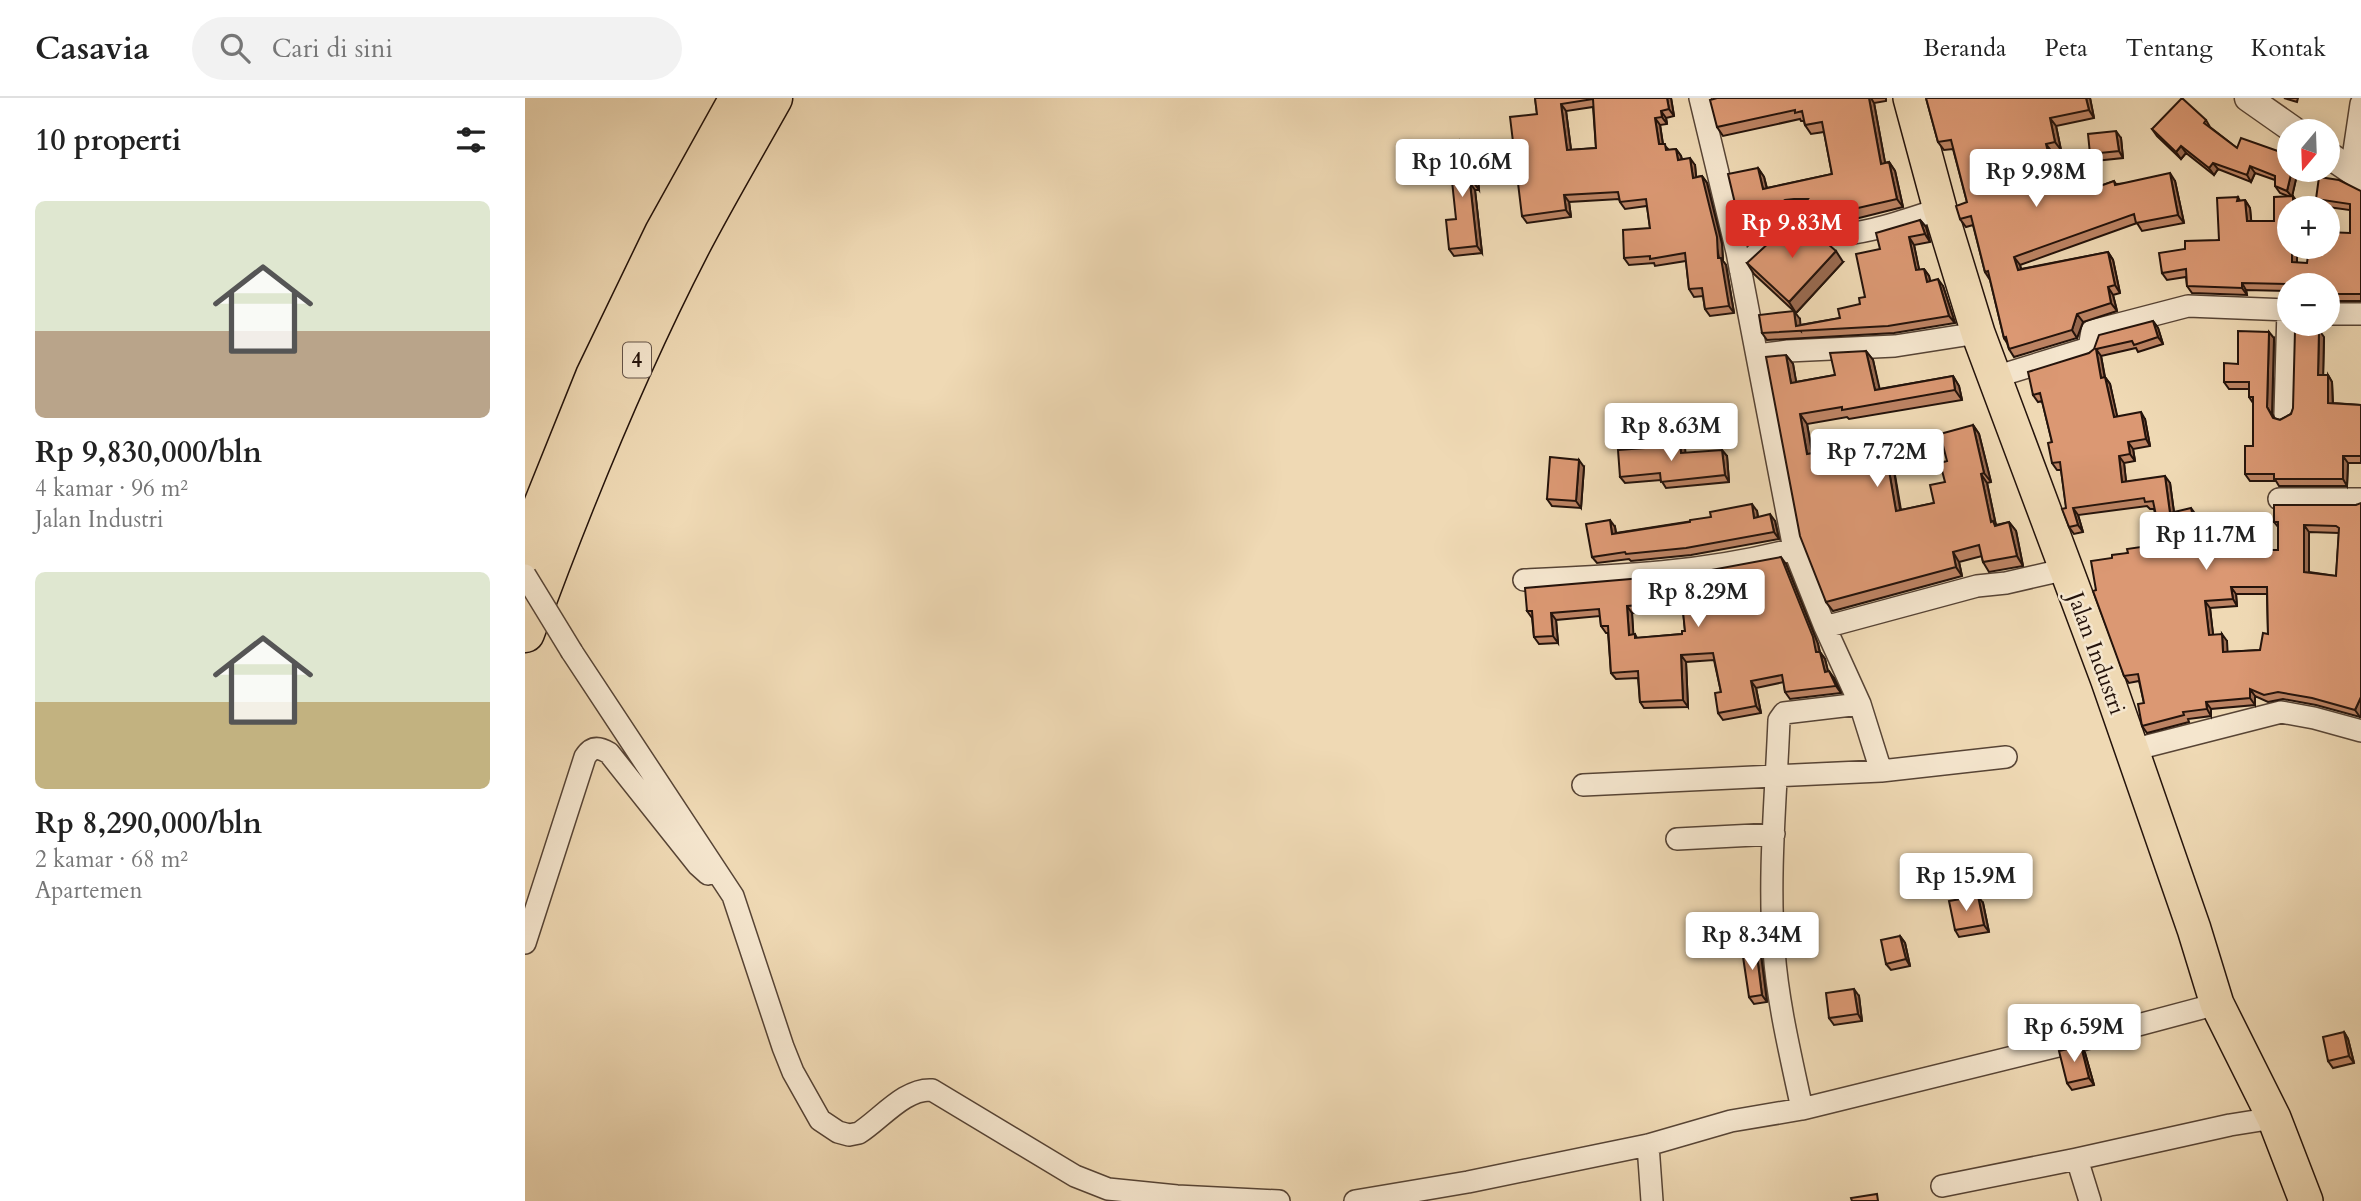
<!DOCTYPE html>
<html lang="id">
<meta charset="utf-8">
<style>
:root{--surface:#fff;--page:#f2f2f2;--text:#222;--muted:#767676;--line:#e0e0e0;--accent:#d93025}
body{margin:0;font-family:Cardo,serif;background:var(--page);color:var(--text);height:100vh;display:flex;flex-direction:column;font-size:26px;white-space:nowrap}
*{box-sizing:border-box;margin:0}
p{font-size:23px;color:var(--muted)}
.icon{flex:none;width:38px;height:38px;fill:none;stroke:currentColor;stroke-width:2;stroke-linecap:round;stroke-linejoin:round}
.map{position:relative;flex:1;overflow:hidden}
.drawer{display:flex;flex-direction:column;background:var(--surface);width:525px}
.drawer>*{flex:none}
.needle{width:46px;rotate:199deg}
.tools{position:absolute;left:1752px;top:21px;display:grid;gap:14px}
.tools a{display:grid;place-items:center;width:63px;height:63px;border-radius:50%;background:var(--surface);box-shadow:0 4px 18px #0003;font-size:35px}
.price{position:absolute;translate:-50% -60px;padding:0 16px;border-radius:7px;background:#fff;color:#222;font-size:23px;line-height:46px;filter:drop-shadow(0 2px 4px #0008)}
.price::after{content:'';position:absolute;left:50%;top:42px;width:21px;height:16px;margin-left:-10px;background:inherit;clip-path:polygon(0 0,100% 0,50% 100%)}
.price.on{background:var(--accent);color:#fff}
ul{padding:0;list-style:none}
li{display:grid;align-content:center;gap:14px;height:371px;padding:0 35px}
li span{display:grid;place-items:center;height:217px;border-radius:10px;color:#555}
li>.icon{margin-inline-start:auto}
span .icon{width:126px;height:126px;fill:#fffc;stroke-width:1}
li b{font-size:30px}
h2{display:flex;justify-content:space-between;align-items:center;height:84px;padding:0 35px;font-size:30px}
header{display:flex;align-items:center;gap:42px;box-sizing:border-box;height:98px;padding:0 35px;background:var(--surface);border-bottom:2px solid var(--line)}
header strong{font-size:33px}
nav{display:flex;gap:38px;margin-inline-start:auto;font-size:24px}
.search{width:490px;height:63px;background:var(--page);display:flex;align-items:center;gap:18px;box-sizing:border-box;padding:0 24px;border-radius:38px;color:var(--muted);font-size:26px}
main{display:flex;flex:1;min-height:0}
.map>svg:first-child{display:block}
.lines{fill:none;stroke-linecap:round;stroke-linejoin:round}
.minor-casing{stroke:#574435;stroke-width:24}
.tertiary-casing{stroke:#574435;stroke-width:29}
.primary-casing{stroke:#24130b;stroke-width:36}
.motorway-casing{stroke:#24130b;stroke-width:41}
.minor{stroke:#f5e6ce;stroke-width:21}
.tertiary{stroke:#f5e6ce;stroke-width:26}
.primary{stroke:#efd9b4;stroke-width:33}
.motorway{stroke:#efd9b4;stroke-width:38}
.minor-bridge-casing{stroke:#574435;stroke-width:24;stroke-linecap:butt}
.minor-bridge{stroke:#f5e6ce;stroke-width:21}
.wall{fill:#bc8363;stroke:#24130b;stroke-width:2;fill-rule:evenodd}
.shaded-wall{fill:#996a50;stroke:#24130b;stroke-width:2}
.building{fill:#db9873;stroke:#24130b;stroke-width:2;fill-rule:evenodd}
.labels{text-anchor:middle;stroke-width:5;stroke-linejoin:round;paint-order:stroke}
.shield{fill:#f5e6ce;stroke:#635246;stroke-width:2}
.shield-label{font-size:21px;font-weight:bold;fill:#24130b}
.street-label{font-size:23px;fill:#24130b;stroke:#f5e6ce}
</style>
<header>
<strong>Casavia</strong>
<div class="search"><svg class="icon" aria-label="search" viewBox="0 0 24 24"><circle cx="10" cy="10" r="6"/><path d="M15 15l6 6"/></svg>Cari di sini</div>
<nav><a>Beranda</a><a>Peta</a><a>Tentang</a><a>Kontak</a></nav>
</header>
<main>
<section class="drawer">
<h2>10 properti<svg class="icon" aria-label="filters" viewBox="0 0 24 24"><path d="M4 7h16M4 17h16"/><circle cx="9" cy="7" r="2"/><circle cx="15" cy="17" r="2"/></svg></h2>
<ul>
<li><span style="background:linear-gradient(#dfe7d0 60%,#b9a48a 0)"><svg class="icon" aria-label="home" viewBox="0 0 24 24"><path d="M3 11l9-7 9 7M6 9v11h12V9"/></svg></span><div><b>Rp 9,830,000/bln</b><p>4 kamar · 96 m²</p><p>Jalan Industri</p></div></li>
<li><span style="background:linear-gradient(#dfe7d0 60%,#c2b280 0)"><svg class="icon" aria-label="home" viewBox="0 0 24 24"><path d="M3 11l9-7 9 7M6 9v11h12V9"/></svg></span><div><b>Rp 8,290,000/bln</b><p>2 kamar · 68 m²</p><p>Apartemen</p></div></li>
</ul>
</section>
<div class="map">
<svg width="1836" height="1103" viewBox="0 0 1836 1103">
<rect width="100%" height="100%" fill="#efd9b4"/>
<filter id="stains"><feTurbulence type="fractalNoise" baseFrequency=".00286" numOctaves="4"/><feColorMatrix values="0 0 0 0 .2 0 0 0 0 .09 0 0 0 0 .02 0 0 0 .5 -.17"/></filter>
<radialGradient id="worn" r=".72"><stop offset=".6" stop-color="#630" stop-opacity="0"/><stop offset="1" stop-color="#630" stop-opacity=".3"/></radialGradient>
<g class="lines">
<defs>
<path id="minor" d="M1175 0 1212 154 1269 451 1300 529 1335 606 1356 673
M1826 73 1836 6
M1215 171 1259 130 1273 122C1284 123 1291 133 1302 135 1331 141 1386 120 1415 111
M1802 216H1836
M1232 257 1263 253 1370 248 1453 235
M1470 279 1564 250 1567 233 1663 208 1764 212
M1760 316 1763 212
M1754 401H1836
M999 482C1094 478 1176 475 1269 451
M1300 529 1452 488 1481 485 1542 471
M47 554 208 798 258 949 268 974 295 1022 313 1034 324 1037 334 1035C356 1021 380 990 407 992L550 1078 583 1091 652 1098 754 1103
M1607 652 1756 614 1789 620 1836 633
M1058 687 1356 673 1481 659
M1152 741 1249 736
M0 845 60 659C67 648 74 649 84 655L173 767 183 776
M1277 1011C1266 959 1253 906 1249 853 1243 776 1251 699 1254 622L1259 615 1335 606
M1123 1047 1127 1103
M1417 1088 1552 1061
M830 1103 943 1084 1123 1047 1206 1023 1277 1011 1553 943 1692 906
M1565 1103 1552 1061 1705 1027 1749 1020"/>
<path id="tertiary" d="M1723 0 1770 33
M1802 56 1836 79"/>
<path id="primary" d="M1385 0 1415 111 1453 235 1583 583 1669 831 1692 906 1749 1020 1781 1103"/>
<path id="motorway" d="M0 452 70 278 139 135 214 0
M0 535C48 404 101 273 165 149 191 99 220 50 248 0"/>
</defs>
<!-- minor casing -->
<use href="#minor" class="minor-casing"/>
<!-- tertiary casing -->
<use href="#tertiary" class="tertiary-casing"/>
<!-- primary casing -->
<use href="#primary" class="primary-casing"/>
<!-- motorway casing -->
<use href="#motorway" class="motorway-casing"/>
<!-- minor -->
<use href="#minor" class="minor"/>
<!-- tertiary -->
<use href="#tertiary" class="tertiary"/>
<!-- primary -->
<use href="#primary" class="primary"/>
<!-- motorway -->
<use href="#motorway" class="motorway"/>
<defs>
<path id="minor-bridge" d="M0 477 47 554"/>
</defs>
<!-- minor-bridge casing -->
<use href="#minor-bridge" class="minor-bridge-casing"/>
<!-- minor-bridge -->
<use href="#minor-bridge" class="minor-bridge"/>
</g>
<!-- wall -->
<path class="wall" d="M1010 0H1146L1149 18 1141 20 1142 26 1135 27 1138 46 1144 52 1151 51 1156 58 1157 61 1170 67 1171 79 1177 78 1182 85 1197 146 1198 163 1201 167 1209 215 1185 218 1180 211 1178 198 1169 199 1164 191 1161 163 1130 168 1129 165 1104 167 1099 160 1125 130 1122 108 1100 111 1095 104 1094 101 1044 104 1046 119 1002 125 997 118 1012 16ZM1068 9 1071 50 1046 52 1041 13Z
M1192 0H1361V3L1349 5 1360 65 1364 64 1370 73 1378 109 1326 122H1304L1287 113 1285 110 1275 109 1266 111 1253 118 1219 126 1213 118 1233 70 1239 79 1242 90 1307 76 1299 34 1286 36 1280 27 1279 23H1276L1275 21 1198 38 1192 29Z
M1401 0H1565L1569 20 1531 28 1536 52 1527 54 1533 80 1560 74 1565 82 1567 91 1589 83 1591 86 1650 83 1659 125 1617 133 1612 125 1495 167 1496 171 1583 154 1588 162 1595 195 1588 197 1592 213 1558 224 1552 240 1489 259 1484 251 1482 245 1479 240 1465 182 1460 174 1448 127 1441 129 1435 121 1442 104 1428 51 1419 52 1413 44Z
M1759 0H1773L1772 4Z
M1681 22 1685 29 1712 50 1764 72H1773L1767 98 1773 105V110H1764V149H1772V165H1782L1825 135V112L1796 108 1791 101 1836 93V203H1802V187H1764V193L1721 192 1722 197 1667 195 1662 188 1661 179 1642 182 1637 175 1660 151 1694 142 1713 99 1715 103 1720 102 1725 110 1726 123H1749L1763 98 1755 95 1750 88V82L1730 75 1726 84 1693 71 1689 77 1661 55 1656 61 1632 38 1627 31Z
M1596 40 1598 60 1570 63 1565 56Z
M936 44 941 51 942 53 951 60 954 92H950L957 155 929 158 924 151 931 121Z
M1395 122 1401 129 1405 144 1389 147 1394 172 1399 171 1404 178 1405 183 1418 188 1430 225 1369 235 1242 242 1237 235 1275 221V227L1315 220 1335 206 1340 199 1355 151Z
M1318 164 1271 215 1229 176 1222 165Z
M1628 223 1633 230 1638 246 1613 254 1611 250 1576 258 1580 279 1585 286 1592 319 1620 321 1625 348 1608 351 1610 363 1599 365 1601 384 1645 385 1649 414 1671 417 1678 449 1705 452H1753V429L1749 424 1831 407 1835 619 1791 607 1758 601 1743 604 1730 598V607L1686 611V618L1663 621 1664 624 1622 635 1617 628 1619 605 1614 583 1604 585 1599 578 1571 492 1587 460 1603 455 1637 446 1629 411H1625L1622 408 1553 417 1558 434 1549 436 1544 429 1536 372H1532L1527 365V344L1517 303 1513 304 1508 297 1564 255ZM1784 434 1814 435 1811 478 1784 474ZM1711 496H1742L1743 536 1735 552 1702 554V543L1688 537 1685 510 1712 508Z
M1799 239 1798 277H1803L1807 284 1808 305 1836 307V365H1823L1822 388H1754L1751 383H1725L1720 376 1728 348V305L1724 299V291H1704L1699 284 1713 266 1749 240 1747 316 1749 320 1755 322 1766 316Z
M1341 253 1348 262 1354 291 1428 278 1434 288 1437 302 1324 321 1322 319 1282 326 1287 355 1365 348 1376 412 1409 405 1420 384 1422 363 1448 327 1454 336 1466 384 1462 385 1471 427 1484 424 1491 433 1498 468 1464 474 1458 464 1457 458 1434 464 1437 478 1308 513 1301 504 1261 257 1268 266 1271 284 1310 277Z
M1155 343 1160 349V355L1202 358 1204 384 1141 390 1136 382 1100 385 1095 379 1133 349Z
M1059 369 1056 410 1027 408 1022 401Z
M1232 413 1233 419 1250 423 1254 441 1166 457 1106 463 1104 461 1072 465 1067 459 1090 429 1091 435Z
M1261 466 1293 546 1295 554 1300 561 1303 574 1309 580 1316 595 1265 601 1260 594 1259 584 1231 590 1236 615 1198 622 1193 615 1196 594 1189 562 1161 564 1163 609 1119 610 1115 604 1113 580 1091 581 1086 575 1083 535H1081L1076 528 1075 518 1031 522 1033 545 1014 546 1009 539 1007 520 1002 513 1165 476ZM1158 512 1160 533 1157 536 1112 540 1110 536H1108L1107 515Z
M1458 805 1464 834 1434 839 1430 832Z
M1375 838 1380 845 1385 868 1366 872 1361 866Z
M1236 857 1242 904 1229 906 1224 899Z
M1334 898 1337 923 1309 927 1304 920Z
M1819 934 1823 941 1829 965 1808 970 1803 963Z
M1556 948 1560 955 1569 987 1547 992 1542 985Z"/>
<!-- shaded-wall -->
<path class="shaded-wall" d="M1142 0H1146L1149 18 1144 11Z
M1344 0H1346L1349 5 1362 75 1356 66Z
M1561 0H1565L1569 20 1564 12Z
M1036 6 1041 13 1047 59 1042 52Z
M1136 13 1141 20 1142 26 1137 19Z
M1130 20 1135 27 1139 54 1134 46Z
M1525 20 1531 28 1536 52 1530 44Z
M1591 33 1596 40 1598 60 1594 53Z
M936 44 941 51 942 60 937 53Z
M1521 46 1527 54 1536 89 1530 81Z
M1656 48 1661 55 1656 61 1651 54Z
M1151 51 1156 58 1158 69 1153 62Z
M946 53 951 60 954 92 949 85Z
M1165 60 1170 67 1172 87 1168 80Z
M1364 64 1370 73 1378 109 1372 101Z
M1688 65 1693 71 1689 77 1684 70Z
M1725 68 1730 75 1726 84 1722 77Z
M1233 70 1239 79 1244 100 1238 91Z
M1767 72H1773L1767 99 1762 93Z
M1560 74 1565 82 1570 100 1564 92Z
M1645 75 1650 83 1659 125 1653 117Z
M1177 78 1182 85 1197 146 1198 163 1201 167 1209 215 1204 208Z
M945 85 950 92 957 155 952 148Z
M1039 97 1044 104 1046 119 1041 112Z
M1768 98 1773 105V110H1768Z
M1720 102 1725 110 1727 130 1722 123Z
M1395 122 1401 129 1405 144 1400 136Z
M1384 139 1389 147 1396 180 1391 172Z
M1767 149H1772V171L1767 164Z
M1311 153 1318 164 1271 215 1264 204Z
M1583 154 1588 162 1595 195 1590 187Z
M1489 159 1495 167 1498 180 1493 172Z
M1399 171 1404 178 1407 191 1402 184Z
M1413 181 1418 188 1430 225 1424 218Z
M1717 185 1721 192 1722 197 1717 190Z
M1583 189 1588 197 1592 213 1586 205Z
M1269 213 1275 221 1276 233 1271 228Z
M1552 216 1558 224 1552 240 1547 232Z
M1628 223 1633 230 1638 246 1633 239Z
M1794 232 1799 239 1798 284 1793 277Z
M1744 234 1749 240 1747 316 1753 327 1742 309Z
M1571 251 1576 258 1581 287 1576 280Z
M1341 253 1348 262 1357 301 1350 292Z
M1261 257 1268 266 1273 294 1266 285Z
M1803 277 1807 284 1808 312 1803 305Z
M1428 278 1434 288 1437 302 1430 292Z
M1580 279 1585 286 1594 326 1589 319Z
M1616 314 1620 321 1625 348 1621 341Z
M1275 316 1282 326 1289 365 1282 356Z
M1448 327 1454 336 1466 384 1459 375Z
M1358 338 1365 348 1377 423 1371 413Z
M1155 343 1160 349 1161 361 1156 355Z
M1603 344 1608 351 1610 363 1605 356Z
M1197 352 1202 358 1204 384 1200 377Z
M1594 358 1599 365 1602 391 1597 384Z
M1818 358 1823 365 1822 388 1818 381Z
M1054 362 1059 369 1056 410 1051 403Z
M1456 376 1462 385 1471 428 1475 432 1466 424Z
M1640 378 1645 385 1650 422 1645 415Z
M1227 406 1232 413 1234 427 1229 420Z
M1548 410 1553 417 1558 434 1553 427Z
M1666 410 1671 417 1679 456 1675 449Z
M1245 416 1250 423 1254 441 1249 434Z
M1085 422 1090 429 1092 443 1087 436Z
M1484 424 1491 433 1498 468 1492 458Z
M1779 427 1784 434V481L1779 474Z
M1428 454 1434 464 1437 478 1431 469Z
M1256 459 1261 466 1293 546 1296 561 1291 554Z
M1706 489 1711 496 1712 508 1708 501Z
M1680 503 1685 510 1689 544 1684 537Z
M1102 508 1107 515 1109 544 1104 537Z
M1026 515 1031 522 1033 545 1028 538Z
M1697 536 1702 543 1703 561 1698 554Z
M1295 554 1300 561 1305 581 1300 574Z
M1156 557 1161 564 1163 609 1158 602Z
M1304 573 1309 580 1316 595 1311 588Z
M1226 583 1231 590 1236 615 1231 608Z
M1725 591 1730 598V607L1725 600Z
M1836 599V618L1835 619 1830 612Z
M1681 604 1686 611V618L1682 611Z
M1453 798 1458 805 1464 834 1459 827Z
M1375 838 1380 845 1385 868 1381 861Z
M1231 850 1236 857 1242 904 1237 897Z
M1329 891 1334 898 1337 923 1333 916Z
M1819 934 1823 941 1829 965 1824 958Z
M1556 948 1560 955 1569 987 1564 980Z"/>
<!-- building -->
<path class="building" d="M1010 0H1142L1144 11 1136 13 1137 19 1130 20 1134 46H1140L1141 52 1151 51 1153 62 1165 60 1168 80 1177 78 1192 139 1193 160H1196L1204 208 1180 211 1177 190 1164 191 1160 155 1125 161V158L1099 160 1098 132 1125 130 1121 101 1095 104 1093 94 1039 97 1041 112 997 118 985 19 1012 16ZM1068 1 1071 50 1042 52 1036 6Z
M1192 0H1344L1356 66 1364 64 1372 101 1320 113H1298L1281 104 1283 101H1269L1260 102 1247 110 1213 118 1203 76 1233 70 1238 91 1307 76 1297 24 1280 27 1277 13 1270 15V12L1192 29 1185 2Z
M1401 0H1561L1564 12 1525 20 1530 44 1521 46 1530 81 1560 74 1564 92 1589 83 1590 87 1645 75 1653 117 1611 125 1609 116 1489 159 1493 172 1583 154 1590 187 1583 189 1586 205 1552 216 1547 232 1484 251 1481 239 1479 240 1463 173 1460 174 1446 118 1435 121 1431 108 1442 104 1426 42 1413 44Z
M1657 0 1681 22 1679 25 1712 50 1716 40 1764 57V72H1767L1762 93 1750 88V78L1725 68 1722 77 1688 65 1684 70 1656 48 1651 54 1627 31Z
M1591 33 1594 53 1565 56 1563 36Z
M936 44 937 53H946L949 85H945L952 148 924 151 921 122 931 121 923 45Z
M1794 79 1814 82 1836 93V196H1802V187L1717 185V190L1662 188 1661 171 1637 175 1634 155 1660 151V143L1694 142 1692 100 1713 99 1712 103 1720 102 1722 123H1749V99L1768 98V110H1764V149H1767V164L1782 165 1784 149H1802V134L1825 135V106L1791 101Z
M1395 122 1400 136 1384 139 1391 172 1399 171 1402 184 1413 181 1424 218 1363 228 1237 235 1234 217 1269 213 1271 228 1315 220 1313 211 1335 206 1334 200 1340 199 1331 156 1355 151 1351 135Z
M1268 126 1294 138 1311 153 1264 204 1222 165 1260 130Z
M1628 223 1633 239 1609 247 1607 243 1571 251 1576 280 1580 279 1589 319 1616 314 1621 341 1603 344 1605 356 1594 358 1597 384 1640 378 1645 415 1666 410 1675 449 1701 447 1702 452H1753V424H1749V407H1831L1836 405V599L1830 612 1787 600 1753 594 1739 597 1725 591V600L1681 604 1682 611 1658 614 1659 617 1617 628 1613 606 1619 605 1613 576 1599 578 1568 493 1571 492 1566 463 1587 460V457L1603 455 1602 451 1637 446 1628 403 1620 404 1619 400 1548 410 1553 427 1544 429 1537 411 1541 410 1535 364 1527 365 1523 345 1527 344 1515 295 1508 297 1503 274 1564 255 1569 251 1574 237ZM1779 427 1811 428 1814 430 1811 478 1779 474ZM1706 489H1742L1743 536 1738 535 1735 552 1698 554 1697 536 1684 537 1680 503 1708 501Z
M1770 232H1794L1793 277H1803V305L1836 307V358H1818V381H1749V376H1720V348H1728V299H1724V284H1699V265L1713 266V233L1744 234 1742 309 1748 320 1755 322 1766 316 1768 310Z
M1341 253 1350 292 1428 278 1430 292 1317 312V309L1275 316 1282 356 1317 350 1316 345 1358 338 1371 413 1409 405 1405 387 1420 384 1415 365 1422 363 1415 336 1448 327 1459 375 1456 376 1466 424 1468 423 1470 428 1484 424 1492 458 1458 464 1454 447 1428 454 1431 469 1301 504 1275 438 1241 259 1261 257 1266 285 1310 277 1305 255Z
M1155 343 1156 355 1197 352 1200 377 1136 384 1135 375 1095 379 1093 352 1133 349V344Z
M1025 359 1054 362 1051 403 1022 401Z
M1227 406 1229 420 1245 416 1249 434 1161 450 1101 456 1100 454 1067 459 1061 426 1085 422 1087 436 1165 424V422L1186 419 1185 414Z
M1256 459 1288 539 1291 554H1295L1300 574 1304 573 1311 588 1260 594 1257 577 1226 583 1231 608 1193 615 1190 595 1196 594 1188 555 1156 557 1158 602 1115 604 1113 573 1086 575 1083 528H1076L1074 511 1026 515 1028 538 1009 539 1007 513H1002L1000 490 1165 476ZM1157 504 1160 533H1157V536L1110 540V536L1104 537 1102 508Z
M1453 798 1459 827 1430 832 1424 803Z
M1375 838 1381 861 1361 866 1356 842Z
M1231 850 1237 897 1224 899 1217 852Z
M1329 891 1333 916 1304 920 1301 895Z
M1819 934 1824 958 1803 963 1798 939Z
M1556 948 1564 980 1542 985 1534 953Z
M1352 1096 1353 1103H1327L1326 1100Z"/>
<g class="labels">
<!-- shield labels -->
<rect class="shield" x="98" y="244.5" width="28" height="35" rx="5"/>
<g class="shield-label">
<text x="112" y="269">4</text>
</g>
<!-- street labels -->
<g class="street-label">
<text transform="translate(1572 555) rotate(70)" y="8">Jalan Industri</text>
</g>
</g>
<rect width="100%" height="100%" filter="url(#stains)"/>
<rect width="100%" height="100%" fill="url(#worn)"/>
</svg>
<div class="tools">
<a><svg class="needle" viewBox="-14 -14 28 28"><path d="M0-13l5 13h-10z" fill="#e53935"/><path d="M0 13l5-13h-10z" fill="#767676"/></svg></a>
<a>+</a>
<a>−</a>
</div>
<b class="price" style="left:937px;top:101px">Rp 10.6M</b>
<b class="price" style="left:1511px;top:111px">Rp 9.98M</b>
<b class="price on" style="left:1267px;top:162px">Rp 9.83M</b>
<b class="price" style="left:1146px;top:365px">Rp 8.63M</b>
<b class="price" style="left:1352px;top:391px">Rp 7.72M</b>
<b class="price" style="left:1681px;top:474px">Rp 11.7M</b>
<b class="price" style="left:1173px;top:531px">Rp 8.29M</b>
<b class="price" style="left:1441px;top:815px">Rp 15.9M</b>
<b class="price" style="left:1227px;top:874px">Rp 8.34M</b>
<b class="price" style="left:1549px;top:966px">Rp 6.59M</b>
</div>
</main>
